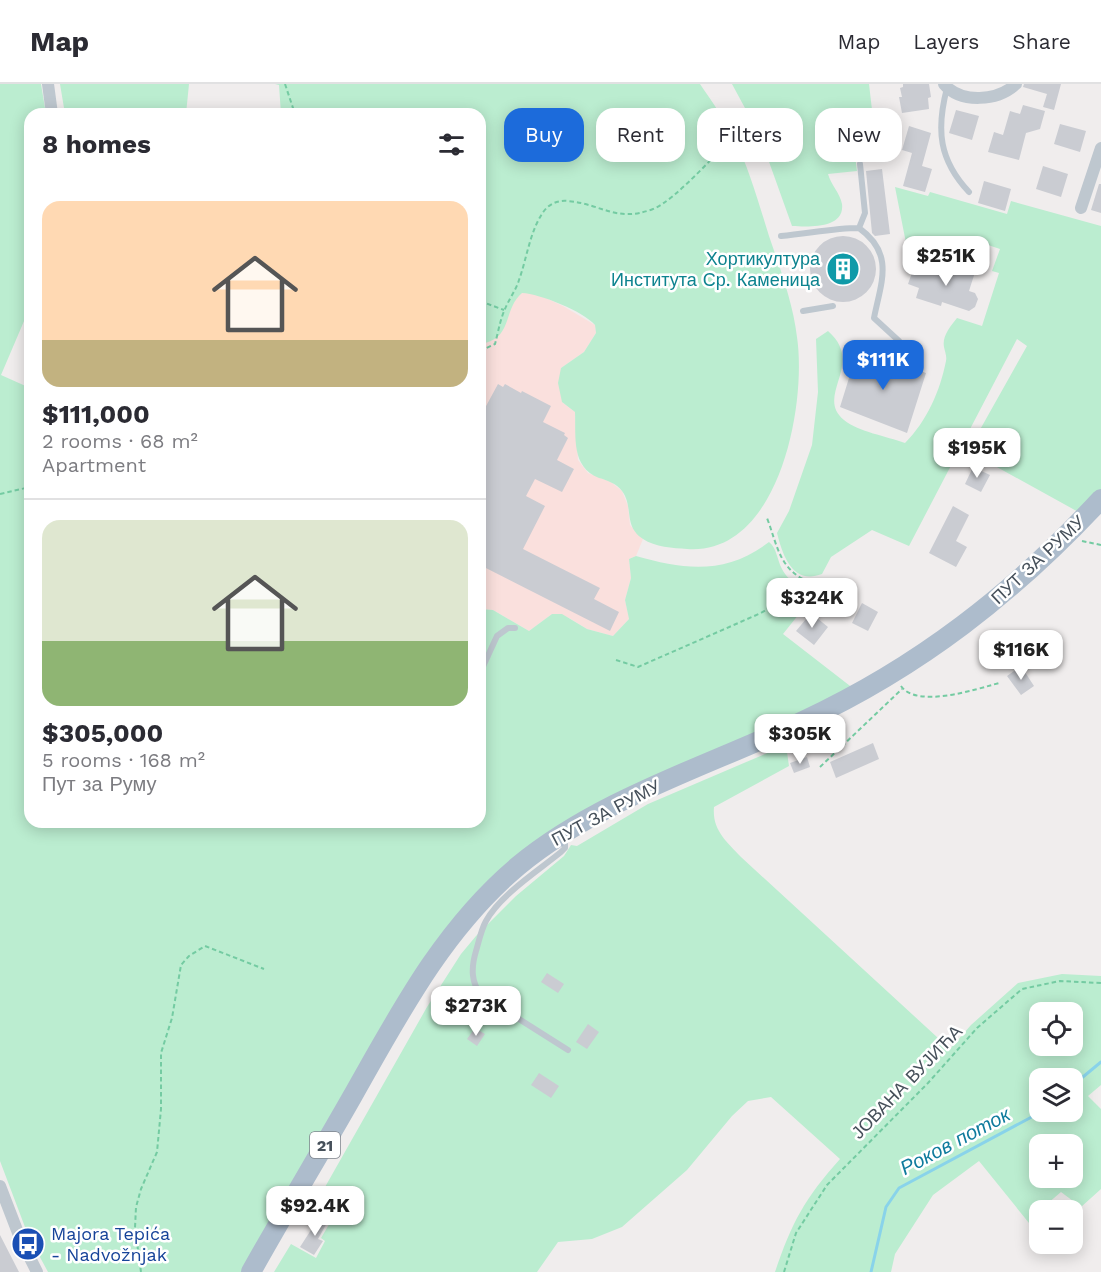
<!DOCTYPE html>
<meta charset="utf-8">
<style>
:root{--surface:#fff;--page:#f7f7f7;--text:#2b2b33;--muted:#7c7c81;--line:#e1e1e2;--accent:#1c6bdb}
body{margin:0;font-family:"Work Sans",sans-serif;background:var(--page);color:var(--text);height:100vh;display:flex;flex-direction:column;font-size:22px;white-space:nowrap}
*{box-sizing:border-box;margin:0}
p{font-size:20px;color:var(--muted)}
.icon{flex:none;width:33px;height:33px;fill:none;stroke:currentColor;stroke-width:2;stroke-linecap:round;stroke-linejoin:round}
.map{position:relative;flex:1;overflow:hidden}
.drawer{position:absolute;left:24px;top:24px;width:462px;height:720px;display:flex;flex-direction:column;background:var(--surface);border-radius:18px;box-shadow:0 3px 15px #0003}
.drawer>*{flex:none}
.guide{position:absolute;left:504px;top:24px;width:507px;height:54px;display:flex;gap:12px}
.fabs{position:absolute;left:1029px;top:918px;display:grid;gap:12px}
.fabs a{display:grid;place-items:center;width:54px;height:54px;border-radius:12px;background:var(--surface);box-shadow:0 3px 15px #0003;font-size:30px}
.price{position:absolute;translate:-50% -51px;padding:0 14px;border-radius:12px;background:#fff;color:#222;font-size:20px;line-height:39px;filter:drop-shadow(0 2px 3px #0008)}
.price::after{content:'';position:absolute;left:50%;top:36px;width:18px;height:14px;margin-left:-9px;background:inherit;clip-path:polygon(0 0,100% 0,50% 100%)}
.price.active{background:var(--accent);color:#fff}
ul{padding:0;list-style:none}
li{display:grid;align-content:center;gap:12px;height:318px;padding:0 18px}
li+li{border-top:2px solid var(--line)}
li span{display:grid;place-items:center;height:186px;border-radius:18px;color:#555}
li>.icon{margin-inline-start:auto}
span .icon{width:108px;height:108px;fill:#fffc;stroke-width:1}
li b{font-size:26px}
h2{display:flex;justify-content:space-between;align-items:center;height:72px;padding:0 18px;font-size:26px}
.tag{padding:0 21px;border-radius:18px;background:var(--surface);box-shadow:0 3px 15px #0003;font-size:21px;line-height:54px}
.tag.active{background:var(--accent);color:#fff}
header{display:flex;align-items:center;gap:36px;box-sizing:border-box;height:84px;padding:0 30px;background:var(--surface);border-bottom:2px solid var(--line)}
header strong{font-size:28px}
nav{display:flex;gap:33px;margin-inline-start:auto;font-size:21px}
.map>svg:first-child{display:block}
.medical{fill:#fae0dd}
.green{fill:#bbedd0;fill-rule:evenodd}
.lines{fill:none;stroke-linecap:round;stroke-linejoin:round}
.stream{stroke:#89d3ea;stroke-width:3}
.building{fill:#caccd2}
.path{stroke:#74cba2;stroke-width:2;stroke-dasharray:4.5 3;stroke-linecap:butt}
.service{stroke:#bec7cf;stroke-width:6}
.minor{stroke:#bec7cf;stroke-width:12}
.primary{stroke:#adbccc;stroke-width:20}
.labels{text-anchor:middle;stroke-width:5;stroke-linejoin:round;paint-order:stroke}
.shield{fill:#fff;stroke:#7e848c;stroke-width:1.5}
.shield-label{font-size:16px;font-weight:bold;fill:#46505a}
.culture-label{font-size:18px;fill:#0d838f;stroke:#fff;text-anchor:end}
.street-label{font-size:18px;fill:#46505a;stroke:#fff}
.transit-label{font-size:18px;fill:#164399;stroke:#fff;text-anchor:start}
.water-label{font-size:20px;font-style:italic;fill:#0f7b9d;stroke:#fff}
</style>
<header>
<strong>Map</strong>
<nav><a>Map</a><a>Layers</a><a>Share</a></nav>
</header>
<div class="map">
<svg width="1101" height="1188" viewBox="0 0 1101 1188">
<rect width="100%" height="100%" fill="#f0eded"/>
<!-- medical -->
<path class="medical" d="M480 183 563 222 595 241 596 249 584 268 561 284 562 318 575 328 578 376 588 389 611 398 622 407 628 422 630 441 643 455 636 472 629 475 631 494 625 516 629 535 613 552 587 545 569 534 552 530 529 547 493 526 480 525Z"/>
<!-- green -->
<path class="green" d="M0 0H41L46 30H30V223L1 291 30 304V738H480V525L493 526 529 547 552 530H562L587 545 613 552 629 535 625 516 631 494 629 475 636 472C685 486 726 491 769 458 777 464 777 476 782 485 791 503 803 494 807 520L783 550 854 605 495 792 244 1188H48L28 1151 0 1077Z
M60 0H189L186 30H65Z
M275 0H700C712 18 725 35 734 54 749 84 759 120 769 152 780 184 793 219 797 253 807 321 779 472 687 465 673 464 655 463 643 455 623 442 634 423 622 407 617 400 607 396 599 394 571 383 576 353 575 328L562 318 558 299 561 284 584 268 596 249 595 241C583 227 540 210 522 209 502 226 514 255 480 260V30H281L279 1Z
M732 0H869L877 69 855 71 857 87 828 90C831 101 840 109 842 120 845 145 808 143 792 142L759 50Z
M895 103 928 112 930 108 1007 130 1011 117 1101 142V410L1082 430 968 367 1027 262 1017 255 909 462 872 446 831 473 822 490C793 501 783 473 777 449L789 427 812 361 818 308 816 255 828 247C866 280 814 312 844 336 859 348 886 352 905 359 927 337 940 307 946 277 947 272 945 268 944 263 942 252 950 243 957 234L982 242 999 189 992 187 1000 165 979 158 973 178 906 159Z
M786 661 789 682 714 723C712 746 726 757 741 773L950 965 971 941 1018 899 1062 890 1101 892V1001L1088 1012 1101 1025V1105L1081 1123 1061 1108 1040 1126 1029 1139 979 1077 933 1111 895 1170 891 1188H775C792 1138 805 1114 840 1075L771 1013 748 1017 732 1032 687 1086 622 1143 592 1155 558 1158 537 1188H274L291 1160 316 1174 325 1157 321 1154 331 1137 312 1126 427 923 461 870 476 852 516 812 564 772 571 761 577 762 648 720ZM1040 928H1072V962H1040ZM1040 994H1072V1028H1040ZM1040 1060H1072V1094H1040Z"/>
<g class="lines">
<!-- stream -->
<path class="stream" d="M1072 1002 1101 978
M871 1188 886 1123 899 1104 1041 1028"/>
</g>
<!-- building -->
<path class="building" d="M903 0H929L931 13 928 14 929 25 902 29 899 13H902L900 4 903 3Z
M1024 0H1061L1054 26 1043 23 1047 10 1023 3Z
M1023 21 1045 27 1040 45 1026 49 1019 76 988 68 994 48 1003 51 1010 27 1020 30Z
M956 26 979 32 972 56 949 49Z
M1060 40 1086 47 1080 68 1054 60Z
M909 42 931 49 922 82 932 85 925 108 903 102 912 69 902 66Z
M1043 82 1068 90 1061 113 1036 105Z
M882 85 890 150 875 152 872 149 866 87Z
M984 97 1011 105 1005 127 978 119Z
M1099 100H1101V129L1091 126Z
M810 185a33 33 0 1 1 66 0a33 33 0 1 1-66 0Z
M959 179 976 185 969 207 975 209 978 215 975 223 969 227 942 218 941 222 916 214 919 204 908 200 914 183 925 187 927 182 955 191Z
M858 265 926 289 907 349 840 323Z
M498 300 503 303 505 300 521 309 522 307 551 322 543 338 565 349 564 351 568 354 557 376 574 385 562 408 535 395 526 412 545 422 523 465 600 504 594 515 619 528 610 547 480 481V322L485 324Z
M973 383 990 391 981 408 965 400Z
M953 422 969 431 956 457 967 463 956 483 929 469Z
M862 519 878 528 868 547 852 539Z
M811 529 828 543 814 561 796 547Z
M1021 582 1034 602 1021 611 1007 592Z
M873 659 879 675 836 694 830 678Z
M807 673 810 683 794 689 790 679Z
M547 889 564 900 558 909 541 898Z
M588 940 599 948 587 965 576 958Z
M475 944 485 950 477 962 467 955Z
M539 989 559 1002 551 1014 531 1001Z
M320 1132 328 1137 318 1155 323 1157 314 1171 300 1163Z
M0 1151 19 1188H0Z"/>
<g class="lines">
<!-- path -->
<path class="path" d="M285 0 295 30
M480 217 504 226
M480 267 495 260C498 249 500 236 505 225 509 215 516 206 519 196 527 174 530 146 544 127 550 119 559 116 568 117 602 120 616 139 653 125 676 116 721 64 741 45
M0 410 30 403
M1082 457 1101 461
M616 576 638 583 761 529 811 499C779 486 778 463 767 434
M901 602C917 625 977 605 999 599
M820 683 902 605
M141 1188 135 1144 136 1123 141 1105 157 1068 161 1025V969L172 934 181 881 189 872 205 862 264 885
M784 1188 796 1149 827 1101 928 999 977 944 1022 905 1060 897 1101 899"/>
<!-- service -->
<path class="service" d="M947 4C936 46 939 76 969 108
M859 144C895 170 881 198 874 234L899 257
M781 152C807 150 833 144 859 144L865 129 860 80
M803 227 833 222
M480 589 497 552 508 544H515
M565 754V764L561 768C539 786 500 811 486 837 481 846 479 857 476 867 471 884 471 898 481 911L568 966"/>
<!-- minor -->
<path class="minor" d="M48 0 52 30
M944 0C961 20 998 17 1016 0
M1081 124 1101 64
M0 1102 20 1154 37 1188"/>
<!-- primary -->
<path class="primary" d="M251 1188C284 1129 319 1071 352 1013 399 930 443 845 518 782 599 715 708 682 803 637 919 583 1014 509 1101 415"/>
</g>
<!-- icons -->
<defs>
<symbol id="building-disc" viewBox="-11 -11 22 22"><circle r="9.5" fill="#0f9aa8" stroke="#fff"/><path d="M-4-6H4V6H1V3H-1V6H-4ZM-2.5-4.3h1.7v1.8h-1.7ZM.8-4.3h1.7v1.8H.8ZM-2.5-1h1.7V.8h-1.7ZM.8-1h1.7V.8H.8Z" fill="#fff"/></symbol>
<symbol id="bus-disc" viewBox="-11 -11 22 22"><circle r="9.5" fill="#1a4fb4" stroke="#fff"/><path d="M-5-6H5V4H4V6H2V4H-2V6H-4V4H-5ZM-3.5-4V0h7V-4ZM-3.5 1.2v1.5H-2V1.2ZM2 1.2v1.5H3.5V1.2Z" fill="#fff"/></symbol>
</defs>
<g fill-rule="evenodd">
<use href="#building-disc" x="824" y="166" width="38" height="38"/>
<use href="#bus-disc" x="9" y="1141" width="38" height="38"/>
</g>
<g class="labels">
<!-- shield labels -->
<rect class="shield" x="310" y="1048" width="30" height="26" rx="4.5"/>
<g class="shield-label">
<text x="325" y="1067">21</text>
</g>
<!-- culture labels -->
<g class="culture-label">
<text x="820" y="181">Хортикултура<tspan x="820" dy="21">Института Ср. Каменица</tspan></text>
</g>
<!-- street labels -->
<g class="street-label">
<text transform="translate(1038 476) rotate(-43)" y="6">ПУТ ЗА РУМУ</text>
<text transform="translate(606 729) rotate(-28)" y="6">ПУТ ЗА РУМУ</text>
<text transform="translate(907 998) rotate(-46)" y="6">ЈОВАНА ВУЈИЋА</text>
</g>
<!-- transit labels -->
<g class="transit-label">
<text x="51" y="1156">Majora Tepića<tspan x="51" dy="21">- Nadvožnjak</tspan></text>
</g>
<!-- water labels -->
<g class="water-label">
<text transform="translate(955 1057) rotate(-28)" y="7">Роков поток</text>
</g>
</g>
</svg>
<div class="fabs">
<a><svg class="icon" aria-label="locate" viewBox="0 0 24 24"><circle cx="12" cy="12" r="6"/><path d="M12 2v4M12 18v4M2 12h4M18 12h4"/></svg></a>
<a><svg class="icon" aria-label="layers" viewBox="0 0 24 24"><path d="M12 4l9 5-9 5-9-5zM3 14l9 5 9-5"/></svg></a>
<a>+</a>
<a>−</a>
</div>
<b class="price" style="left:946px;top:203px">$251K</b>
<b class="price active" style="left:883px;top:307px">$111K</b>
<b class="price" style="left:977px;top:395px">$195K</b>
<b class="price" style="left:812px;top:545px">$324K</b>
<b class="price" style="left:1021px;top:597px">$116K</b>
<b class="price" style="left:800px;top:681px">$305K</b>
<b class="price" style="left:476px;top:953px">$273K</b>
<b class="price" style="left:315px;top:1153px">$92.4K</b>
<div class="guide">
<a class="tag active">Buy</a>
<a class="tag">Rent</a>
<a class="tag">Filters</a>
<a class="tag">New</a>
</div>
<section class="drawer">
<h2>8 homes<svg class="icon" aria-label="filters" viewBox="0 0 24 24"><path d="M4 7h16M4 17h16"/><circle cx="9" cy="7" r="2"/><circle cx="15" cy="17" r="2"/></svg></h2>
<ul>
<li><span style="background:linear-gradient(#ffd9b3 75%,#c2b280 0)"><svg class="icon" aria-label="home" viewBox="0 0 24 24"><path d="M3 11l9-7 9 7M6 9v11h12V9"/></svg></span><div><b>$111,000</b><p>2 rooms · 68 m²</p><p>Apartment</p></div></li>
<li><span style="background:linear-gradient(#dfe7d0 65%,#8fb573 0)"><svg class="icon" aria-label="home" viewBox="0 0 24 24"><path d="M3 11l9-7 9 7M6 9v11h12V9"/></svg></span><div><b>$305,000</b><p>5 rooms · 168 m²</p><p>Пут за Руму</p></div></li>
</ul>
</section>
</div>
